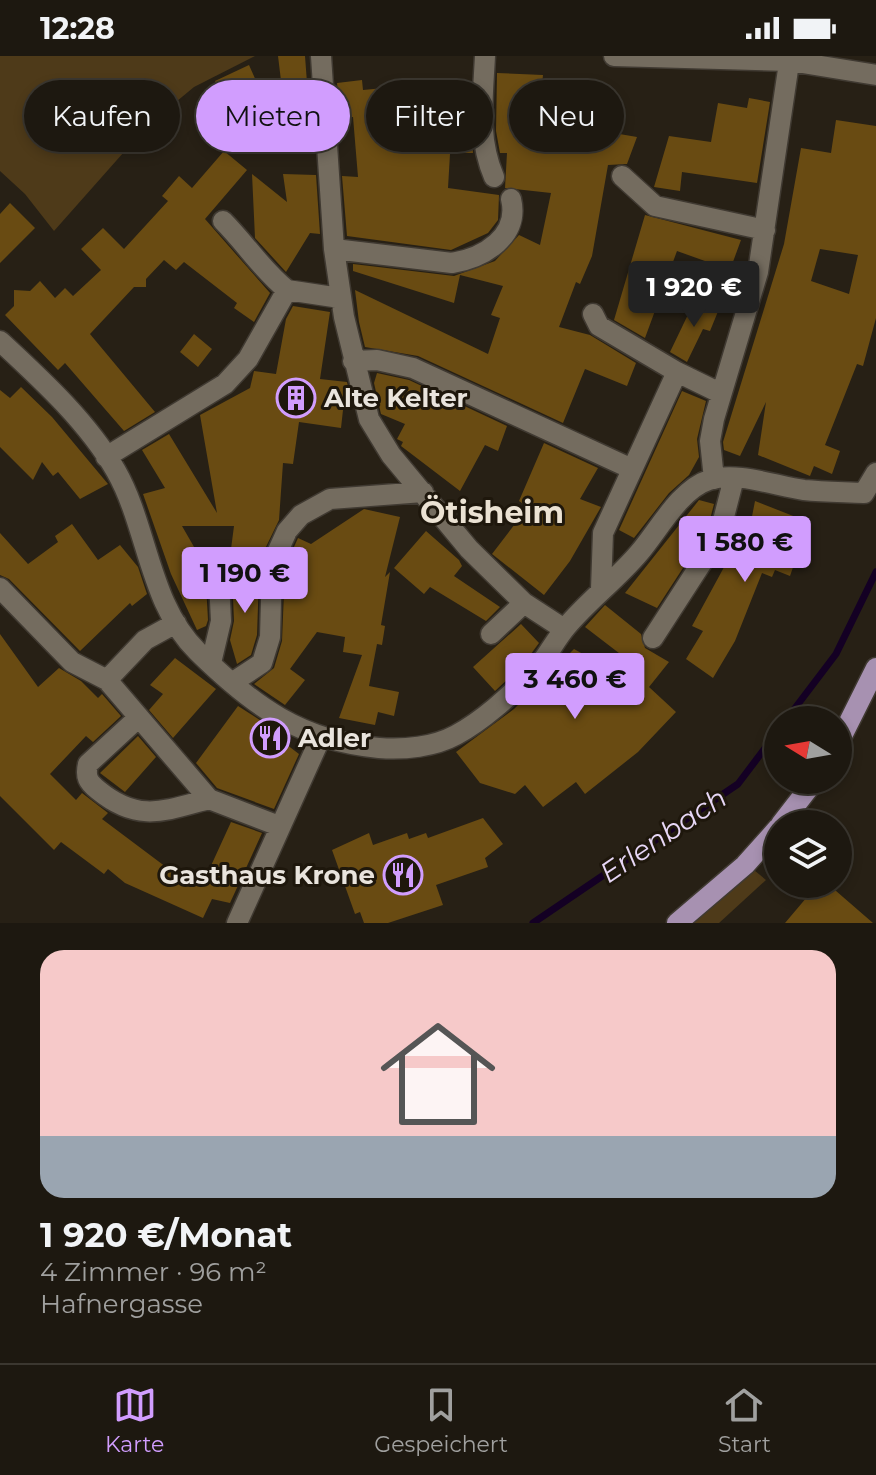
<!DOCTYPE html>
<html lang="de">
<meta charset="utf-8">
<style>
:root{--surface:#1d1810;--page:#252119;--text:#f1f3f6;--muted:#a0a09f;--line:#3b3730;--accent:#d19dfe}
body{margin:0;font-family:Montserrat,sans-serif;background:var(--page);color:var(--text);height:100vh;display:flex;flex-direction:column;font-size:30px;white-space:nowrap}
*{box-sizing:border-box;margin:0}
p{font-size:26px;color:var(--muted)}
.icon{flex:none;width:44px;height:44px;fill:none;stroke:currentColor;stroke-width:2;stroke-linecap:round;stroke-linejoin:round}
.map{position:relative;height:867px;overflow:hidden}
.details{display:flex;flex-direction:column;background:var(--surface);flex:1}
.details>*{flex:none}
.guide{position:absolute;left:24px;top:24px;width:828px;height:72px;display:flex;gap:16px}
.needle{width:52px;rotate:281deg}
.controls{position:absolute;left:764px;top:650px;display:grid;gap:16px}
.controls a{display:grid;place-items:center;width:88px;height:88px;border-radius:50%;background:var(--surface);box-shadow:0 4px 12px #0003,0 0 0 2px var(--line);font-size:40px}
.price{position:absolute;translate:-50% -68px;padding:0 18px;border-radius:8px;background:var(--accent);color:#111;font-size:26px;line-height:52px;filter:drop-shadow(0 2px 4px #0008)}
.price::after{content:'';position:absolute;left:50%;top:48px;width:24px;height:18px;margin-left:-12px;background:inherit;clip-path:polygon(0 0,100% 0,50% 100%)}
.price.active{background:#222;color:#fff}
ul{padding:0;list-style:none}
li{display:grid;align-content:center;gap:16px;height:424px;padding:0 40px}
li span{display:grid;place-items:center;height:248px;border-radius:24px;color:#555}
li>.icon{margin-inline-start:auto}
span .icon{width:144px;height:144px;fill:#fffc;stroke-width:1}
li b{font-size:34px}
.chip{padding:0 28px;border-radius:36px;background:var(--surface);box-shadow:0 4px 12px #0003,0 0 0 2px var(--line);font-size:28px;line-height:72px}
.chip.active{background:var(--accent);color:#111}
.status{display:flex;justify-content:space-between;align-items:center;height:56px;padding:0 40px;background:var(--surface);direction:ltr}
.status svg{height:22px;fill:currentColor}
.tab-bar{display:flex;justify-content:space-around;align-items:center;height:112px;border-top:2px solid var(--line);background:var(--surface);font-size:22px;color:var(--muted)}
.tab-bar a{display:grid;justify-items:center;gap:4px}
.tab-bar .active{color:var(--accent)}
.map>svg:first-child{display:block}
.green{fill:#4e3a19}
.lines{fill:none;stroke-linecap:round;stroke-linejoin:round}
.stream{stroke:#140024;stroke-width:7}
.building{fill:#694b12;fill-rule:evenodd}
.minor-casing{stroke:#403a32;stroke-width:23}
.major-casing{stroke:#403a32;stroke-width:23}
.minor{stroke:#746c5f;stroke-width:20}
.major{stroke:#a791b1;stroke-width:20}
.labels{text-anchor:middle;stroke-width:6;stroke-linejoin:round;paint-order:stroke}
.poi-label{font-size:26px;font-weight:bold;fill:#e9e4dd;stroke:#1e170c;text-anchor:start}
.water-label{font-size:28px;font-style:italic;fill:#e7d7f6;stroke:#1e170c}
.quarter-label{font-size:30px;font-weight:bold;fill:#ebe2d3;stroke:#1e170c}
</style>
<div class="status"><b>12:28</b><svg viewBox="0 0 49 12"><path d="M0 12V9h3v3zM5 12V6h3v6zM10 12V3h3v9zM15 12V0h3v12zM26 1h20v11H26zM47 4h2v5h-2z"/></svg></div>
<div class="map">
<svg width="876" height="867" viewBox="0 0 876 867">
<rect width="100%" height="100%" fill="#272015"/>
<!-- green -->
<path class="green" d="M0 0H255L194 31 147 70 54 175 25 138 0 115Z
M754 814 766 824 719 867H690Z"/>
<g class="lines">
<!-- stream -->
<path class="stream" d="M786 664 836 598 876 516
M533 867 738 728 778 675"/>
</g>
<!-- building -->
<path class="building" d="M278 0H305L308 40 283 41Z
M249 9 266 47 238 59 232 46 225 49 215 25Z
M497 17 543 19 542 29 557 30V43L569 44 567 69 637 81 627 108 608 109 592 200 580 228 576 226 559 271 590 279 636 307 627 330 585 313 563 367 418 300 365 291 359 266 355 234 488 298 500 262 491 259 503 230 460 219 454 247 353 215V208L454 220 495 205 519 179 540 189 551 137 505 132 507 97H500L496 75Z
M362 24 363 34 426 28 425 48 394 49 393 93 450 98 448 132 499 139 498 164 488 177 451 194 347 180 342 120 358 121 353 61 340 62 337 27Z
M749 42 770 46 757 127 682 116 680 135 654 131 669 80 711 86 718 47 747 52Z
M452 55H469L473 97H454Z
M836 64 876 70V262L863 310 857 308 825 389 840 395 832 418 814 410 810 420 758 399 766 346 740 400 724 394 723 386 784 188 801 92 831 97ZM820 193 858 199 849 238 811 225Z
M224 95 247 114 205 163 270 237 254 266 234 252 237 247 184 206 176 214 164 204 146 223V231H134L90 278 155 356 124 375 65 307 58 314 5 259 14 250V234L30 235 40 225 55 242 65 232 73 240 101 214 81 193 103 172 124 193 168 145 162 140 179 120 192 132Z
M252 118 287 146 283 118 316 119 320 178 310 177 286 216 255 182Z
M10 147 35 172 0 207V158Z
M645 159 741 184 730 214 677 195 645 282 614 264Z
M695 244 719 253 710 275 703 273 687 306 670 296Z
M293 250 330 256 320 323 347 326 352 348 344 345 341 372 299 366 293 408 283 407 279 464 264 495 231 493 234 470H182L205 510 208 564 206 570 197 574 171 518 143 438 165 432 142 394 169 378 217 457 200 359 250 332 254 315 276 318 286 263Z
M194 278 212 293 198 311 180 296Z
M377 317 409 324 507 370 498 395 485 389 460 435 401 390 403 386 397 383 405 368 381 358 374 327Z
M21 331 52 361 108 428 80 443 58 416 53 420 42 406 33 424 0 391V334L10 342Z
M682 335 706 345 697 383 699 401 689 419 669 437 634 482 619 474Z
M544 387 598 412 580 443 601 451 570 505 544 539 492 498 528 451 519 445Z
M699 444 714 448 707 475 657 552 625 537Z
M755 445 806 465 800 491 790 520 775 514 772 521 762 517 735 585 713 622 686 603 703 575 692 570 729 502 743 507Z
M364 453 400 461 385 521 390 516 381 569 385 570 382 589 377 588 369 630 399 636 394 660 378 656 375 669 339 662 362 599 343 596 345 581 317 576 290 613 305 624 285 649 254 628 274 612 282 585 285 511 298 482 311 488Z
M72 468 98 504 120 489 138 511 147 538 132 550 130 547 80 595 9 523 0 519V477L28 508 58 486 55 480Z
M426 475 459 504 462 510 454 520 500 551 486 565 430 531 424 538 394 512Z
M232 519 259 520 257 579 251 599 237 608 230 584 234 565Z
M605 549 641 578 645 592 669 606 649 631 676 656 638 696 585 738 576 726 543 751 525 729 515 738 480 727 456 696 514 653 574 593 619 618 628 604 585 571Z
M521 568 539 587 522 610 495 635 473 611Z
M0 578 38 631 59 612 81 625 98 642 102 638 121 660 93 686 86 680 50 718 76 744 82 737 108 757 102 763 174 817 178 812 204 825 231 766 262 777 230 847 212 843 203 862 125 827 108 813 104 818 61 786 54 794 0 740Z
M175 602 216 633 173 682 149 654 163 638 150 629Z
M238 650 269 670 266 673 299 698 274 753 217 732 196 707Z
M138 680 156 701 125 736 100 717Z
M483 762 503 788 485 802 488 811 436 829 443 849 388 867H364L360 856 355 858 332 794 369 777 373 789 407 777 409 783 426 777 428 782Z
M818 828H828L873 867H785Z"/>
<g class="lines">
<defs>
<path id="minor" d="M321 0 334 193 344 261 369 363 391 399 469 493 524 547 564 573
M485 0C483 41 477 82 494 121
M614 0 790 5 876 19
M622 120 655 150 765 174
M223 165C246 188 262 214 287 234
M334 193 452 207C484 202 520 180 511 143
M593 258 599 270 677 316 720 337
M0 285C41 323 88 366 116 415 148 471 149 549 198 596 253 650 301 685 379 692 404 694 434 691 456 679 484 664 509 640 531 619 546 604 554 585 567 570 589 544 617 523 639 497 658 475 680 433 709 424 737 415 775 430 804 434 824 436 844 436 864 437L876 417
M353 305 377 304 413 312 632 413
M106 401 225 328 248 303 287 234 340 242
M714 423 710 385 714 363 758 216 790 0
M0 532 72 606 107 624 209 743 279 770
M601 533 603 477 677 316
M491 578 524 547
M653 582 719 480 734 422
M211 607 221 565 218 505 272 508
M107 624 145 584 176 567
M233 626 262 607 270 581 272 508 287 475 301 459 330 443 423 436
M138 662 88 708C85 721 88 726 98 734 138 767 164 755 209 743
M237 867 320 683"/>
<path id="major" d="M838 688 876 612
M781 768 815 724
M677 867 745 809 778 772"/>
</defs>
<!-- minor casing -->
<use href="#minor" class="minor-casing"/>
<!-- major casing -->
<use href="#major" class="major-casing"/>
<!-- minor -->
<use href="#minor" class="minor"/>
<!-- major -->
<use href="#major" class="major"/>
</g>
<!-- icons -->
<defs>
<symbol id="building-ring" viewBox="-11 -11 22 22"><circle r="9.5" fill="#1e170c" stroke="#d19dfe" stroke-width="1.5"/><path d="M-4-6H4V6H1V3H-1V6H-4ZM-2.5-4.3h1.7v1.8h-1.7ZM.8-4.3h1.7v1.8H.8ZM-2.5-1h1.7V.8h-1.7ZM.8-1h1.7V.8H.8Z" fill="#d19dfe"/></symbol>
<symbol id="restaurant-ring" viewBox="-11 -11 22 22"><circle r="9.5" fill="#1e170c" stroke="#d19dfe" stroke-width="1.5"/><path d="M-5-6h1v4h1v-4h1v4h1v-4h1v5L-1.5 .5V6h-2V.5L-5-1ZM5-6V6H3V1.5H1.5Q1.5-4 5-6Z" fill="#d19dfe"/></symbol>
</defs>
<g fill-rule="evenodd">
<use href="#building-ring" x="274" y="320" width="44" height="44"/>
<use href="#restaurant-ring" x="248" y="660" width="44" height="44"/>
<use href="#restaurant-ring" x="381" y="797" width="44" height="44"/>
</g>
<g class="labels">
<!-- poi labels -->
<g class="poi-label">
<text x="324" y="351">Alte Kelter</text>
<text x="298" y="691">Adler</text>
<text x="375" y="828" text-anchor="end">Gasthaus Krone</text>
</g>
<!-- water labels -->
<g class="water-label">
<text transform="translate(663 779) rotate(-34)" y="10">Erlenbach</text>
</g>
<!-- quarter labels -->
<g class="quarter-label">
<text x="492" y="467">Ötisheim</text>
</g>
</g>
</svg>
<div class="controls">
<a><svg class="needle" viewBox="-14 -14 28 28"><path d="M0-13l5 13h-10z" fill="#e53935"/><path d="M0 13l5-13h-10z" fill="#a0a09f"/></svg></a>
<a><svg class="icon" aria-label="layers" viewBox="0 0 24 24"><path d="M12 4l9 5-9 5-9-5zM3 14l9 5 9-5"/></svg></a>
</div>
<b class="price active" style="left:694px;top:273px">1 920 €</b>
<b class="price" style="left:745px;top:528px">1 580 €</b>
<b class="price" style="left:245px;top:559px">1 190 €</b>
<b class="price" style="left:575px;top:665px">3 460 €</b>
<div class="guide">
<a class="chip">Kaufen</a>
<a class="chip active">Mieten</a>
<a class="chip">Filter</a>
<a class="chip">Neu</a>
</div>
</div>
<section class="details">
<ul>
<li><span style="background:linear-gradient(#f6c9c9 75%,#9aa5b1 0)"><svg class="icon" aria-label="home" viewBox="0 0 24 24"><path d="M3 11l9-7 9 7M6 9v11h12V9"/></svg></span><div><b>1 920 €/Monat</b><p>4 Zimmer · 96 m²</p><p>Hafnergasse</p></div></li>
</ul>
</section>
<nav class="tab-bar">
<a class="active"><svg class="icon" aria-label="map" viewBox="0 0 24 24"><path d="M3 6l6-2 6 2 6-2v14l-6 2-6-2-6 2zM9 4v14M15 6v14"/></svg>Karte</a>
<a><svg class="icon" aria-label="saved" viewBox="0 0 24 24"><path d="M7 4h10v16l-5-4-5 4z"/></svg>Gespeichert</a>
<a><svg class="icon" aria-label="home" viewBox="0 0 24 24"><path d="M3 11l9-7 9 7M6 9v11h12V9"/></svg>Start</a>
</nav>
